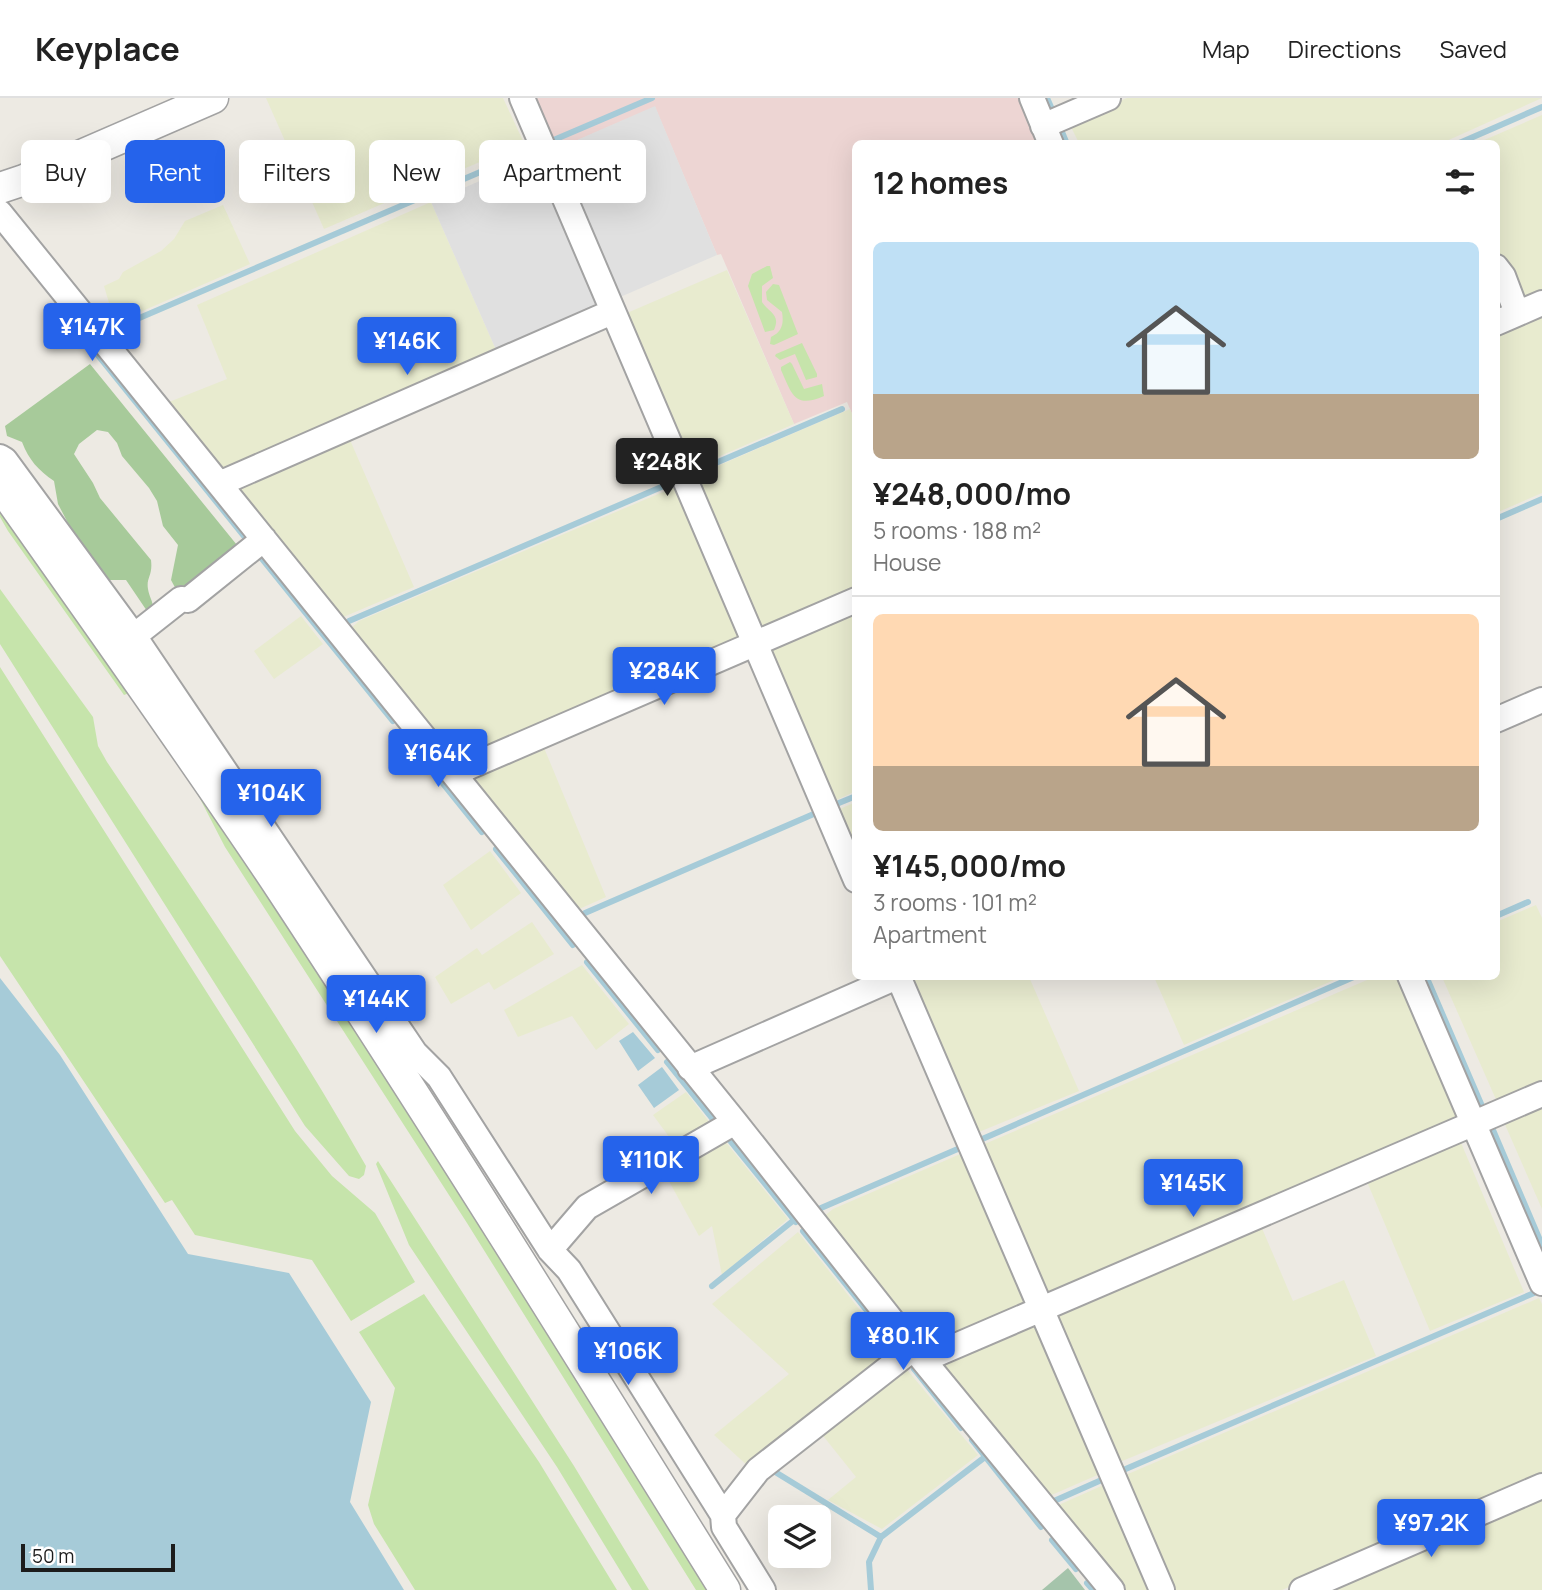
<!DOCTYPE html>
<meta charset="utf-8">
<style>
:root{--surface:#fff;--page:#f2f2f2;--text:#222;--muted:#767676;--line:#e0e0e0;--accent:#2563eb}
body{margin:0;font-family:Manrope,sans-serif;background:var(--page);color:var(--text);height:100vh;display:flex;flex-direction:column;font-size:26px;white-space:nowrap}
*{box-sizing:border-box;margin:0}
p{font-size:23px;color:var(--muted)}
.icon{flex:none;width:38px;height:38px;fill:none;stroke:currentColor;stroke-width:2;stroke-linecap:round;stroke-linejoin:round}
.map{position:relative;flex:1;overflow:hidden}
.details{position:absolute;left:852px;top:42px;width:648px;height:840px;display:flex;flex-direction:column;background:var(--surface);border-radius:10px;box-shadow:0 7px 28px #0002}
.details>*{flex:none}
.hud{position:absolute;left:21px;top:42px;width:665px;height:63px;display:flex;gap:14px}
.fabs{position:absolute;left:768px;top:1407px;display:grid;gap:14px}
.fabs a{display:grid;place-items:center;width:63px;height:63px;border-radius:10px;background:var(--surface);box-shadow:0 7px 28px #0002;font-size:35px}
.scale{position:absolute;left:21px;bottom:18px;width:154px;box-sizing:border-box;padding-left:7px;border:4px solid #1c1c1c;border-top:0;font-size:19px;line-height:24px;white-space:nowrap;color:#1c1c1c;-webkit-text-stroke:5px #fff;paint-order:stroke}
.price{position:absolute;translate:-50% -60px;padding:0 16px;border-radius:7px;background:var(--accent);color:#fff;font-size:23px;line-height:46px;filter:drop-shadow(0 2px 4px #0008)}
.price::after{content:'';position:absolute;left:50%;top:42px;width:21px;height:16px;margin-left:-10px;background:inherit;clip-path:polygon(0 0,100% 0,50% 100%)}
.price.current{background:#222;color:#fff}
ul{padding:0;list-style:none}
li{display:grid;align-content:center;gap:14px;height:371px;padding:0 21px}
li+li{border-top:2px solid var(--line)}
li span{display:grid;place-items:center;height:217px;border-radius:10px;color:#555}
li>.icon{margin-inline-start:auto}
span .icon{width:126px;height:126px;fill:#fffc;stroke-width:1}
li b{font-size:30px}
h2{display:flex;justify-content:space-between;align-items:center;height:84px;padding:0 21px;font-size:30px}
.pill{padding:0 24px;border-radius:10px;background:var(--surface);box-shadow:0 7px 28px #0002;font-size:24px;line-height:63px}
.pill.current{background:var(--accent);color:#fff}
header{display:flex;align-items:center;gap:42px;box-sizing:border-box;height:98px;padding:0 35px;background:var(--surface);border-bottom:2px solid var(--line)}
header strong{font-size:33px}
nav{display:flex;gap:38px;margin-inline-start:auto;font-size:24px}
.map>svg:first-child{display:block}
.commercial{fill:#edd5d3}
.farmland{fill:#e8ebcf}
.grass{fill:#c6e4ab}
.forest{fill:#a7ca9a}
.cemetery{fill:#a5c4ab}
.parking{fill:#e0e0e0}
.water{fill:#a6cbd8}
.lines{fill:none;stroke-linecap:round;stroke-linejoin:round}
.stream{stroke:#a6cbd8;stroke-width:6}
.minor-casing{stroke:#a3a3a3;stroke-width:28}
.tertiary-casing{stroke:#a3a3a3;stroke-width:33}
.minor{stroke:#fff;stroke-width:24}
.tertiary{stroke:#fff;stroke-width:30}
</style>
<header>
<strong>Keyplace</strong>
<nav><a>Map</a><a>Directions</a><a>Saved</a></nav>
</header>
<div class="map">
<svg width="1542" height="1492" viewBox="0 0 1542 1492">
<rect width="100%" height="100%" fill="#edeae3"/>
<!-- commercial -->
<path class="commercial" d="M535 0H1022L1042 45 856 46V325L847 304 794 326 721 156 717 157 655 9 552 53Z"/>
<!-- farmland -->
<path class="farmland" d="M266 0H503L524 45 324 131Z
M1127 0H1542L1442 45H1079L1069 25Z
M1542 17V199L1526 206 1496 161V46H1475Z
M431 104 497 254 224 374 169 304 227 281 197 207Z
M223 107 250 166 115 225 104 188 119 181 123 174 161 153 174 141 185 123Z
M727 172 794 326 688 372 627 215Z
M1542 213V395L1496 415V233Z
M850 311 856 325V494L766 532 755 526 692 379Z
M350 342 414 489 341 520 239 391Z
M677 388 742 542 460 665 350 531 359 523Z
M856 511V693L832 704 765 550Z
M301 518 323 546 274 581 254 553Z
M542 645 606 799 577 812 469 681Z
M856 704V762L835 713Z
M490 753 521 795 471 832 443 787Z
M1536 807 1542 820V986L1498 1006 1442 879 1496 878V824Z
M532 824 554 856 494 892 489 884 451 906 435 879 477 850 482 857Z
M582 867 629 926 596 952 572 918 518 939 504 912Z
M917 878 1029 879 1079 993 974 1036 910 882Z
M1154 879H1341L1184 947Z
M1374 879H1400L1462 1022 1048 1200 980 1048Z
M686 994 713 1029 678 1051 653 1017Z
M1542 1004V1111L1503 1022Z
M1459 1040 1524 1194 1430 1233 1365 1079Z
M724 1042 788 1121 722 1177 712 1128 699 1138 664 1074Z
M965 1054 1029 1207 928 1252 822 1120 833 1111Z
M1261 1128 1293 1203 1344 1182 1376 1258 1115 1366 1055 1213Z
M798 1134 895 1256 750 1370 714 1337 789 1276 712 1206Z
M1539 1200 1542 1206V1381L1282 1492H1172L1121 1379Z
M1035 1221 1102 1375 1047 1399 938 1264Z
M904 1268 978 1357 882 1431 828 1402 856 1379 820 1334Z
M1106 1386 1152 1492H1121L1054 1409Z
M1542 1398V1492H1321Z"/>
<!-- grass -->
<path class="grass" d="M767 168H770L773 180 762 188V204C769 215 781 216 774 232L765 234 748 188 752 176Z
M773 186 779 187 798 236 774 247 770 246 771 239C782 234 784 226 782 214L767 202 766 194Z
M802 245 817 276V279L806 282 795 256 780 262 775 258 776 256Z
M790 264 792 266 804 291 822 286 824 298C794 311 792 296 781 272V269Z
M0 406 132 594 124 597 8 433 0 419Z
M0 491 93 619 98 648 107 664C196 797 287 928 366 1068L364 1077 359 1081 349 1078 305 1028 0 546Z
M0 569 295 1033 332 1078 375 1115 415 1184 351 1223 312 1162 195 1137 172 1102 165 1105 0 858Z
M180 662 238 744 713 1492H696L467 1125 225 749Z
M378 1063 574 1368 649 1492H632L557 1369 409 1147 376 1066Z
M424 1196 539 1364 617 1492H415L374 1426 368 1407 395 1290 359 1234Z"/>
<!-- forest -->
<path class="forest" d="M90 266 241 452 178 495 171 482 178 447 163 428 157 403 149 390 122 358 117 345 108 334 97 332 79 346 74 356 93 385 100 400 151 462C153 478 146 479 148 491 149 499 154 504 153 513H147L126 482H108L69 427 58 406 54 383C38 372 29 362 22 344L7 338 5 328Z"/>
<!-- cemetery -->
<path class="cemetery" d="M1068 1470 1085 1492H1042Z"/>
<!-- parking -->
<path class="parking" d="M655 8 717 157 618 200 552 53Z
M533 60 598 207 497 254 431 104Z"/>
<!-- water -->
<path class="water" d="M0 880 60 957 188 1156 289 1175 371 1304 350 1404 404 1492H0Z
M633 934 655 960 638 973 619 943Z
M662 969 679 992 654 1010 638 987Z"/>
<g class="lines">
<!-- stream -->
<path class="stream" d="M1047 0 1055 18
M1059 27 1067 46
M549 44 652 0
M1457 46 1542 9
M116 230 529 53
M89 246 248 443
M690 376 842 311
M1496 421 1542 401
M259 457 393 623
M349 523 673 384
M403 636 482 734
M834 707 856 698
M496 751 573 847
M585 815 816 715
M1496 818 1528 804
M587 864 658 952
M1426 878 1485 1015
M667 964 715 1024
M1490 1025 1542 1147
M728 1040 796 1124
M980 1042 1356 878
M821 1110 960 1050
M803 1133 897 1250
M712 1188 794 1122
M914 1271 961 1330
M972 1342 1041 1429
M772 1372 881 1439 985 1359
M1121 1373 1534 1195
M1054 1403 1106 1380
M1052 1442 1076 1471
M1087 1485 1093 1492
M871 1492 869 1464 881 1439"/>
<defs>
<path id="minor" d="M522 0 856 782
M1032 0 1051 46
M1043 28 1108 0
M0 115 735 1024 923 1262 1112 1492
M1496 169 1503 178 1517 215
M1496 225 1542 205
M0 359 5 362 134 538 415 955 439 979 550 1152 569 1172 723 1417 724 1429 763 1492
M219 386 612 214
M134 538 181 501 188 502 264 441
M1496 622 1542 602
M455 675 856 502
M898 878 1162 1492
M1410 878 1542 1185
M690 970 899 878
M550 1152 587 1109 735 1024
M923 1262 1542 996
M723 1417 758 1372 914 1250
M1302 1492 1542 1388"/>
<path id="tertiary" d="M0 90 24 82 213 0
M0 387C94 521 190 654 281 791 433 1022 579 1257 725 1492"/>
</defs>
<!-- minor casing -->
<use href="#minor" class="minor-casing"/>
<!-- tertiary casing -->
<use href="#tertiary" class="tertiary-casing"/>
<!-- minor -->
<use href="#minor" class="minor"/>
<!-- tertiary -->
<use href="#tertiary" class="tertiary"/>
</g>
</svg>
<div class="fabs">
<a><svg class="icon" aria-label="layers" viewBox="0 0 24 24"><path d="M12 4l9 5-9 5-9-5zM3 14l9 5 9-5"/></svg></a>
</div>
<div class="scale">50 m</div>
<b class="price" style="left:92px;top:265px">¥147K</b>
<b class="price" style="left:407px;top:279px">¥146K</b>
<b class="price current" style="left:667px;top:400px">¥248K</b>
<b class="price" style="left:664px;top:609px">¥284K</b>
<b class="price" style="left:438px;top:691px">¥164K</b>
<b class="price" style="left:271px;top:731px">¥104K</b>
<b class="price" style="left:376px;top:937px">¥144K</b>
<b class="price" style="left:651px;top:1098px">¥110K</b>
<b class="price" style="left:1193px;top:1121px">¥145K</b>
<b class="price" style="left:903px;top:1274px">¥80.1K</b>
<b class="price" style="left:628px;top:1289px">¥106K</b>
<b class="price" style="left:1431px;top:1461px">¥97.2K</b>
<div class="hud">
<a class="pill">Buy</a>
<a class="pill current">Rent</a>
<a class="pill">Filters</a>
<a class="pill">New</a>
<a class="pill">Apartment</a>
</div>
<section class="details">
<h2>12 homes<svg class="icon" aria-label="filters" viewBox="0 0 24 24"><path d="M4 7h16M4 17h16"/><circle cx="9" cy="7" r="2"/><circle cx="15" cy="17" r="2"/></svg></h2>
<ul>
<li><span style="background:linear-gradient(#bfe0f5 70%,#b9a48a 0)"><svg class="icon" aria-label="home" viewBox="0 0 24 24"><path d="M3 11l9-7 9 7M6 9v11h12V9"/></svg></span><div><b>¥248,000/mo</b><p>5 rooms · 188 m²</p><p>House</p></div></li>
<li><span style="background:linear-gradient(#ffd9b3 70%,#b9a48a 0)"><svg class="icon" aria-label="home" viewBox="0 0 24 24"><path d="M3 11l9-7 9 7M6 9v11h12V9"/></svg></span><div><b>¥145,000/mo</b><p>3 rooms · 101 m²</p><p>Apartment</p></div></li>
</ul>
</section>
</div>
